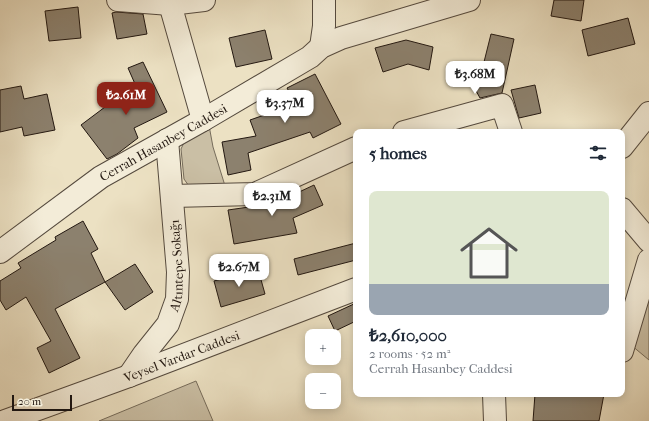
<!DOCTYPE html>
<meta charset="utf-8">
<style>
:root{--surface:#fff;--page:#f6f6f7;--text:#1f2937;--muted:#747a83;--line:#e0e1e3;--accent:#8f2418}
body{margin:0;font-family:"IM FELL French Canon",serif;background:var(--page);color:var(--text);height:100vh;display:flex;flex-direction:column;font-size:15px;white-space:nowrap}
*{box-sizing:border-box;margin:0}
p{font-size:13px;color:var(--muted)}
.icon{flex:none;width:22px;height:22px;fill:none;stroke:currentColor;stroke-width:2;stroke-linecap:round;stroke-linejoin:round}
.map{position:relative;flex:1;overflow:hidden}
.side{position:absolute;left:353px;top:129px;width:272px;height:268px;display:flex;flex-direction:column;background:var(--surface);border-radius:8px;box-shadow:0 2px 10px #0003}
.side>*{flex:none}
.buttons{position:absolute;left:305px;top:329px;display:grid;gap:8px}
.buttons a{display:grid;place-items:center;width:36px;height:36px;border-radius:8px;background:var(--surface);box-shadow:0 2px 10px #0003;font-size:20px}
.scale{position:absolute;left:12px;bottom:10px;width:60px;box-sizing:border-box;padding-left:4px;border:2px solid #231811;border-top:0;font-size:11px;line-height:14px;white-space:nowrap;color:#231811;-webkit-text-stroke:3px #f3ecd8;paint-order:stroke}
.price{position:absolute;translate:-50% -34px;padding:0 9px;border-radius:8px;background:#fff;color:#222;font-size:13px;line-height:26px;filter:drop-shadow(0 1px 2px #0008)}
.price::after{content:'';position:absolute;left:50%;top:24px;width:12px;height:9px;margin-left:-6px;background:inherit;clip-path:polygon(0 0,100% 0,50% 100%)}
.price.selected{background:var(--accent);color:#fff}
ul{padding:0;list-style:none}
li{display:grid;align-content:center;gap:8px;height:212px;padding:0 16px}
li+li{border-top:1px solid var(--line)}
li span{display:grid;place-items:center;height:124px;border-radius:8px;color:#555}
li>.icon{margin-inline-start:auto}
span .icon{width:72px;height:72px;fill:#fffc;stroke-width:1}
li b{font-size:17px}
h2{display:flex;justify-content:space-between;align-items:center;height:48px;padding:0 16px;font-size:17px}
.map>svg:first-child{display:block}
.green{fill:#cabfa5;stroke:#766c5b}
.building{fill:#8c816e;stroke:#231811}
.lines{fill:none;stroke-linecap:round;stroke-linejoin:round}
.minor-casing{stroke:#554a3e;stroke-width:24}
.minor{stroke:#f3ecd8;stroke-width:22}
.labels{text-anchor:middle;stroke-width:3;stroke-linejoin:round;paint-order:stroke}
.street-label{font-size:13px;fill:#231811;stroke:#f3ecd8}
</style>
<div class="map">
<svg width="649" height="421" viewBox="0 0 649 421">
<rect width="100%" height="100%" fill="#ece1c3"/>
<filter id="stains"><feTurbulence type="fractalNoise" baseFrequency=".005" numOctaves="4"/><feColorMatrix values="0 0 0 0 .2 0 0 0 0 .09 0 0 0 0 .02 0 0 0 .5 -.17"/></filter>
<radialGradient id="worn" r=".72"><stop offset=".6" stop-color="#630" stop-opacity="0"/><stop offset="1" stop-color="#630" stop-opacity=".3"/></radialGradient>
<!-- green -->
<path class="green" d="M208 120 213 147 226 189H191L184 179 181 149 188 134Z
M649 276V360L631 345Z
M196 381 213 421H99Z"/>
<!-- building -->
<path class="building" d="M554 0H584L581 21 551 16Z
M78 7 81 38 49 41 45 11Z
M116 12 143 14 147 34 117 39 112 13Z
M628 18 635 44 588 56 582 30Z
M265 30 272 59 236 67 229 38Z
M491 34 514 39 502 93 480 98 469 78 482 70Z
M406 40 433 47 429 70 408 64 383 72 375 48Z
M143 62 167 112 134 128 138 138 117 154 107 159 81 125 109 104 114 106 139 93 128 68Z
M315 74 341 124 313 138 310 132 248 153 251 170 228 175 222 142 256 136 250 120 296 104 287 88Z
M535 85 541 113 519 118 511 90Z
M21 86 24 99 47 94 55 130 24 136 22 127 0 132V90Z
M314 185 323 205 293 218 297 233 234 244 228 210 256 206 297 196V193Z
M83 221 98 249 91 253 105 282 55 309 80 358 49 373 37 348 51 341 26 297 6 310 0 300V281L21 268 18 263 56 240 55 237Z
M356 243V260L298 275 294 259Z
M135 264 153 292 125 310 105 282Z
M258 269 265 294 221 307 214 281Z
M356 303V321L335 331 328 316Z
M535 394H604L599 421H533Z"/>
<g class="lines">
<defs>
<g id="minor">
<path d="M118 0 170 4"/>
<path d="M321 47 324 26V0"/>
<path d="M203 120 170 4 204 0"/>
<path d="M404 132 502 105 511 132"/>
<path d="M622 147 649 113"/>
<path d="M172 196 255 194 356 148"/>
<path d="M622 209 649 241"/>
<path id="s1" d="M0 252 101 177 203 120 310 57 321 47 341 38 469 0"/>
<path d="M622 351 649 260"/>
<path id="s2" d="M129 376 144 354 168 324 177 299 178 272 167 140"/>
<path d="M494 394 495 421"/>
<path id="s3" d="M5 421 129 376 356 289"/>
</g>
</defs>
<!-- minor casing -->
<use href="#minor" class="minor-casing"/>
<!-- minor -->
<use href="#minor" class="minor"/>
</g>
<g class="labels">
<!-- street labels -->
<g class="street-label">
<text dy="5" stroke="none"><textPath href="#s1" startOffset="197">Cerrah Hasanbey Caddesi</textPath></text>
<text dy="5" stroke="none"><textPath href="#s2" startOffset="125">Altıntepe Sokağı</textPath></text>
<text dy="5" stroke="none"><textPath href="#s3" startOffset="188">Veysel Vardar Caddesi</textPath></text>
</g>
</g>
<rect width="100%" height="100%" filter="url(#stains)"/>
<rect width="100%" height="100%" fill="url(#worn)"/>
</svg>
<div class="buttons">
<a>+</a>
<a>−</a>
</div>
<div class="scale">20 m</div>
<b class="price" style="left:475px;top:95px">₺3.68M</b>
<b class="price selected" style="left:126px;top:116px">₺2.61M</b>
<b class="price" style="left:285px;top:124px">₺3.37M</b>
<b class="price" style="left:272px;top:217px">₺2.31M</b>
<b class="price" style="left:239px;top:288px">₺2.67M</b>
<section class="side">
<h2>5 homes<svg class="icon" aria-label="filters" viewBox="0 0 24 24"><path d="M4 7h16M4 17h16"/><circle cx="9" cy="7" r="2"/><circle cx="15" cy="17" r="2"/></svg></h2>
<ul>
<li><span style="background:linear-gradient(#dfe7d0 75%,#9aa5b1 0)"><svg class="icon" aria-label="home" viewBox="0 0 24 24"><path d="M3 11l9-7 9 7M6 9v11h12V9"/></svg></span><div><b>₺2,610,000</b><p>2 rooms · 52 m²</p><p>Cerrah Hasanbey Caddesi</p></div></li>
</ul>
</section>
</div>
